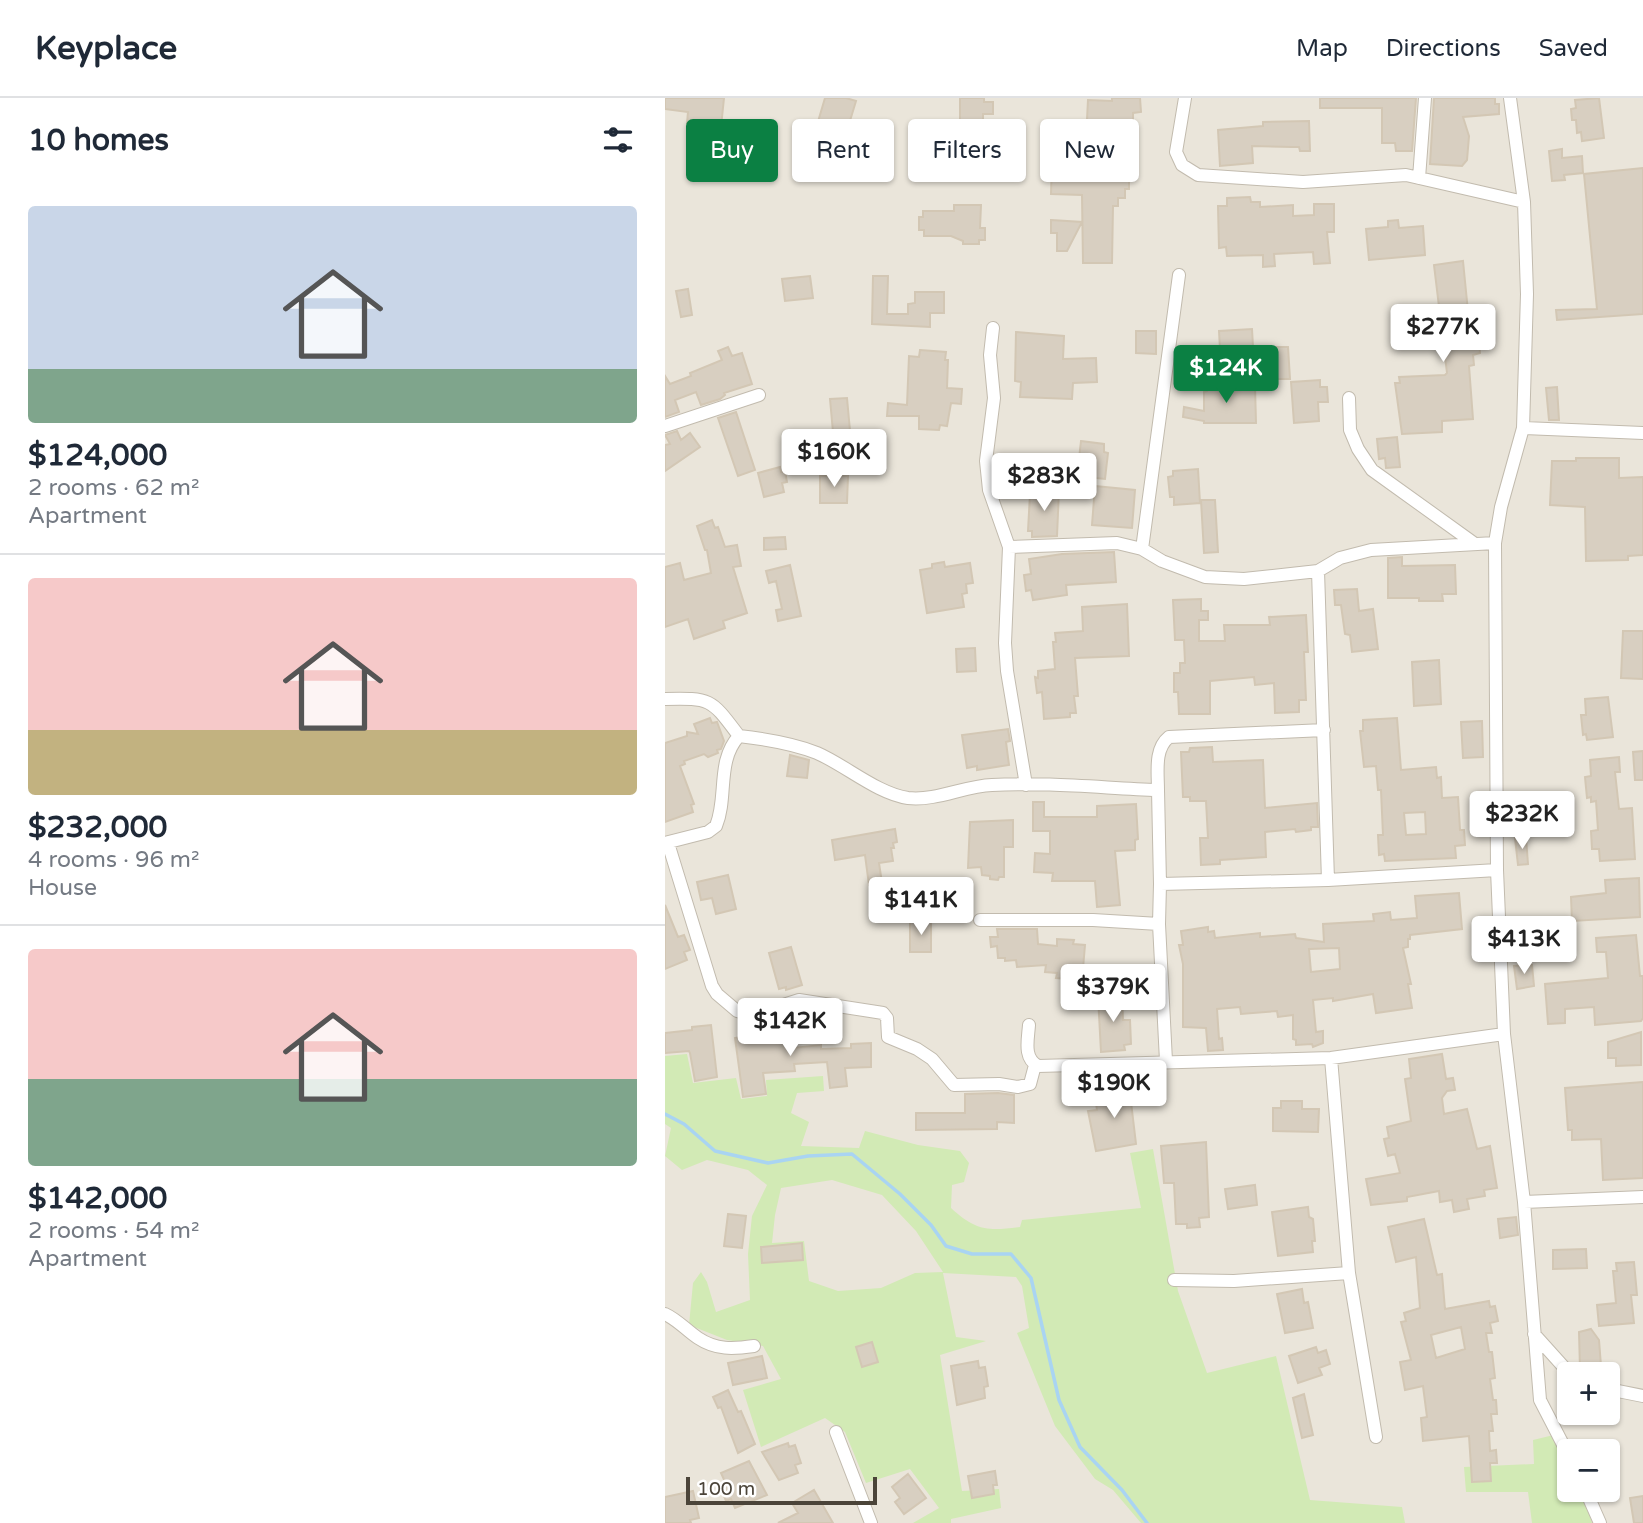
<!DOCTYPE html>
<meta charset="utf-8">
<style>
:root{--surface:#fff;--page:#f6f6f7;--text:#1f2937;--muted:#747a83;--line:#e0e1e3;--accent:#0b8043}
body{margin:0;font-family:"Varela Round",sans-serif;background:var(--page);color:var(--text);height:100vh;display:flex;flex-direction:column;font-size:26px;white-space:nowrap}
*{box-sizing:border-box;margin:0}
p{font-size:23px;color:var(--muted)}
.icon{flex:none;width:38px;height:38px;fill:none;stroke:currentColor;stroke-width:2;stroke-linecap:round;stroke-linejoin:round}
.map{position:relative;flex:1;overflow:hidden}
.sheet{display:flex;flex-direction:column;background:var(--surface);width:665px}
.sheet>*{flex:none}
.guide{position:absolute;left:21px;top:21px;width:665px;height:63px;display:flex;gap:14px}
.fabs{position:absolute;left:892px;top:1264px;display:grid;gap:14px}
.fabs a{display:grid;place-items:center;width:63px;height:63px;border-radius:7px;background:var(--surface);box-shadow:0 2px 5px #0004;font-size:35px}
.scale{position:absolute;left:21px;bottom:18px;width:191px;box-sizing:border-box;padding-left:7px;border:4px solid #4b4439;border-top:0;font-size:19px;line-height:24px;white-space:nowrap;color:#4b4439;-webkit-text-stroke:5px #fff;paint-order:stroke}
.price{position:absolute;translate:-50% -60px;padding:0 16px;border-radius:7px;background:#fff;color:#222;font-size:23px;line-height:46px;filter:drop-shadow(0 2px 4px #0008)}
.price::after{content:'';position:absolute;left:50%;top:42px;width:21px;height:16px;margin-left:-10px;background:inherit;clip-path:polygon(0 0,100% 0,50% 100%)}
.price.selected{background:var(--accent);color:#fff}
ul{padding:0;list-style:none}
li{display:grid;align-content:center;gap:14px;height:371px;padding:0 28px}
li+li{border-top:2px solid var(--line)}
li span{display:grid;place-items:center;height:217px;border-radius:7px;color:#555}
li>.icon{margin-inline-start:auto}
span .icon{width:126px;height:126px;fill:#fffc;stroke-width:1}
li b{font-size:30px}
h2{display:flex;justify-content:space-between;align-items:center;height:84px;padding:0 28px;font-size:30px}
.tag{padding:0 24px;border-radius:7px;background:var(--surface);box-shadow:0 2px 5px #0004;font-size:24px;line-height:63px}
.tag.selected{background:var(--accent);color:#fff}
header{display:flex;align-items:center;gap:42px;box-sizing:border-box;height:98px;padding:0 35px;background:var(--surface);border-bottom:2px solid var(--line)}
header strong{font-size:33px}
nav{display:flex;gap:38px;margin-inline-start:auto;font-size:24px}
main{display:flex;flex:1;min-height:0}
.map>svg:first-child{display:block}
.residential{fill:#eae5da;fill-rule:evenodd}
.green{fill:#d2eab5;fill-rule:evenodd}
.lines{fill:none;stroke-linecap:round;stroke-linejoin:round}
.stream{stroke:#a9d4f2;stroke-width:3.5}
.building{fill:#d8cfc1;stroke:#d3c7b4;stroke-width:2;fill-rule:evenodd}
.minor-casing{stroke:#c2bbae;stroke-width:14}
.minor{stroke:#fff;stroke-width:12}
</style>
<header>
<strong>Keyplace</strong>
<nav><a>Map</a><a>Directions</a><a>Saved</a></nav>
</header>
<main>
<section class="sheet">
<h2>10 homes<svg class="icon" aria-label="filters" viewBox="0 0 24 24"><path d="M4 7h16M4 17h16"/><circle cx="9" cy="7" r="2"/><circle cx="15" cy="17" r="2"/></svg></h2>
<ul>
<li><span style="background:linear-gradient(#c9d6e8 75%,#7fa58c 0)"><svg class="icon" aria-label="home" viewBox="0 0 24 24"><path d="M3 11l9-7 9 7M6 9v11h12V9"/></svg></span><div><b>$124,000</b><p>2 rooms · 62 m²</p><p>Apartment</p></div></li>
<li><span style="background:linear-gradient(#f6c9c9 70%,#c2b280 0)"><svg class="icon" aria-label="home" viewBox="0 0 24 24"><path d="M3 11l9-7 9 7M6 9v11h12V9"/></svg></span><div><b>$232,000</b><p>4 rooms · 96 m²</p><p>House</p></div></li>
<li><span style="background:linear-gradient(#f6c9c9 60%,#7fa58c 0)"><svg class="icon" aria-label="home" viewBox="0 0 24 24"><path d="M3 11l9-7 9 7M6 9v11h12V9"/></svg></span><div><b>$142,000</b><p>2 rooms · 54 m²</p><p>Apartment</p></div></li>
</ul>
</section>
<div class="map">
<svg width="978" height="1425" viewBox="0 0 978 1425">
<rect width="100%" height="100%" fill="#f6f3ec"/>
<!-- residential -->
<path class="residential" d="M0 0H978V1425H0ZM905 1276H943V1314H905ZM905 1353H943V1391H905Z"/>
<!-- green -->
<path class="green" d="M22 956 28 985 71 980 76 1001 102 998 101 982 158 978 159 993 132 995 126 1015 144 1024 136 1048 194 1050 200 1033 253 1047 295 1053 304 1065 299 1084 287 1087 286 1110C311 1133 323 1133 355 1129L357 1122 476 1110 465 1055 488 1051 513 1193 542 1275 611 1258 645 1402 737 1409 740 1425H476L448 1392 430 1381 390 1328 352 1235 364 1230 357 1188 351 1179 278 1175 291 1239 321 1243 275 1257 297 1393 334 1391 336 1410 286 1421V1425H248L274 1410 245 1371 201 1385 180 1334 160 1320 96 1349 78 1292 116 1281 98 1248 62 1242 24 1227 28 1185 36 1174 42 1184 51 1214 85 1202 83 1156 87 1118 102 1087 83 1072 42 1062 17 1072 0 1058 6 1030 0 1026V958ZM167 1082 217 1097 251 1133 278 1174 250 1175 216 1190 173 1193 144 1183 139 1143 107 1145 110 1117 116 1090Z
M897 1335 905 1359V1391H916L927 1425H867L863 1394H801L799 1369 869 1366 868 1342Z"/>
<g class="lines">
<!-- stream -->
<path class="stream" d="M0 1016 19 1026 50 1053 103 1065 143 1058 187 1056 235 1096 266 1127 281 1148 307 1156H346L366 1180 394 1302 415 1349 457 1392 482 1425"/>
</g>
<!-- building -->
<path class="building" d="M0 0H59L56 29 22 25 23 14 0 11Z
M160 0H181L191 3 181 36 152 27Z
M295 0H319V4H328V16H318V22H295Z
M447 0H475L476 14 468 15V25L440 26 439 59 473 58V73H464V91H460V100H453V108H448L447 165H418L417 97 386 96 387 60H420L423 2 447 3Z
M655 0H751L747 53H731L730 45H717V10H655Z
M769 0H830V6H834V16L798 19 804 38 802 62 797 68 765 66Z
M934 0 939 40 917 43 916 34 912 35 911 22H907L906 11 911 10 910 2Z
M644 23 645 53H635L634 49H627L587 48 588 65 555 68 553 32 598 28V24Z
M897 51V60L917 58 918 75 899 77 900 82 887 83 884 53Z
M290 53 323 57 321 81 288 77Z
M978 70V216L892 222 891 212 932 211 919 76Z
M585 99 586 104H595V109L628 107V118L649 117V106H669V134H662L665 165 649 166 648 154 609 156 610 168 598 169V157L562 158 561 149 554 150 553 108H562V100Z
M289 107H316L315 130H320V142H314V146H298V143L286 138H259V132H254V119H258V113H289Z
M386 122 417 124 402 153H392V135H386Z
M733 122 734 130 758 128 760 157 704 162 701 131 723 129V123Z
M798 163 806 244H814L815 255 808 257 809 267 804 268 808 321 777 323V334L737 336 730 285H735L734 279 780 277 782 275 769 167Z
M145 178 148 200 120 203 117 181Z
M208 178H223L222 216H243V206L250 205V194H279V215H265V229L207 226Z
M23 191 27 217 16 219 11 193Z
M587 231 588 249H623L625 281H596V267L566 268 565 260H562V251H555L554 233Z
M471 233H491V256L471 255Z
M351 234 399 238 398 261 431 260 432 284 408 285 407 301 355 299 356 284 350 283Z
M63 249 67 258 77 255 87 286 59 295 60 297 55 301 36 307 31 294 10 302 14 314 0 319V278L5 286 26 278 25 275 57 262 53 253Z
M255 252 281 254 280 262H283L282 290 297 291 296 306 286 305 282 328 275 327 274 332 254 331V318H222L223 305 242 307 244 258 254 259Z
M655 282V289H662L663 304H653L654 323 629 325 626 284Z
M560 284 564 288H590L591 325H539V323L518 319 519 309 539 313V294L542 293 543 287Z
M892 289 894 322H884L881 290Z
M182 300 185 333 168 334 165 301Z
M71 314 90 372 73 378 53 320Z
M12 333 16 342 25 335 35 349 0 373V347L5 346 0 337Z
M732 339 735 369 721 370 720 360 714 361 712 341Z
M416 343 439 346V354L443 355 440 381 412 378Z
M911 360H954V380L978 379V457L963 458V462L921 463 920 409 885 407 887 363H911Z
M115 369 116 374 120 373 122 384 117 385 119 394 99 399 93 375Z
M533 371 535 405 509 407V399H505L503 379 508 378V373Z
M155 378H183L182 405H155Z
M430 388 470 392 467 430 427 427Z
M371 391 394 392 392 438 367 439V433H363L365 396H371Z
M536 402H550L553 454 539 455Z
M47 422 50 430 53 429 60 449 72 447 76 468 68 469 82 515 58 523 60 530 29 541 23 521 0 529V469L15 465 19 482 46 475 42 452H40L32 428Z
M120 439 121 451 99 452V440Z
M449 454 451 484 401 487 402 497 368 502 366 492 361 493 359 477 366 476 364 461 397 456Z
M737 459V468L790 467 791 496H777L778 503H754V500H723V460Z
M279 464 280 469 305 465 308 485 301 486 302 495 297 496 299 509 262 515 255 472 267 470V466Z
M125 467 136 518 113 523 111 512 117 511 111 483 104 485 101 473Z
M692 491 694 513 708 511 713 551 687 554 685 537 680 536 676 507H670L669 492Z
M536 501V513H543V522H534V543H560L559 527H605L604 519 641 517 643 554H639L641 602H634V614L610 615 609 585 590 587 589 579 545 583V616H514L513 594H509V575H515V565H520L519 542H510L508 502Z
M462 506 464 558 410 560 413 598H409L411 615H405V619L379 621 377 594 372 595 370 579 373 580V573L390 571 388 544H391L390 535 418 533 417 509Z
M958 533H978V581L956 580Z
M310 550 311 573 292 574 291 551Z
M774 562 776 606 749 608 747 564Z
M943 599 948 639 922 642 921 636 918 637 916 617H921L920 601Z
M45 620 47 625 52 624 59 643 56 651 52 652 53 655 43 659 39 656 19 663 20 666 15 668 29 706 26 707 28 714 0 724V645L22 638V634L33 636 29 626Z
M732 620 736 672 771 669 772 680 776 679 777 700 793 699 795 732H799L800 747 790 748 791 760 720 763 719 756 714 757 713 737H718L716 692H713L711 668 699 669 695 633H698V622ZM760 714 761 736 741 737 739 715Z
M817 623 818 659 798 660 796 624Z
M343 631 345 643 341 644 344 667 312 672V668L302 670 297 637Z
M547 649 548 664 598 662 600 710 652 705 653 729H646V732L631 734 630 731 600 734 601 759 555 762V766L536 767 535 740H543L541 703H525V699H518L516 654H524L525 650Z
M978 653V682H970L968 654Z
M125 657 144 662 142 680 122 678Z
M954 659 955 674H950L954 711 967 710 970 761 935 763 934 751H927L926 733 933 732 931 703 926 704V699L922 700 920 679 926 678 925 662Z
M368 704H379V719H432V708L471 706 473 741 470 742V752L450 753 455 807 432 809 430 783H387L388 775 369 774 370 755 385 756V733H368Z
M348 722V749H339V779H334L333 782 325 781V778L317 777 316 769 303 770 305 724Z
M230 731 232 744 228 745 229 750H226L228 763 214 765 217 785 204 787 200 757 170 762 167 742Z
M850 740H861L863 766 853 767Z
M63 777 71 811 51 816 47 800 36 802 32 784Z
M974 780 975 819 907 823 906 799 941 795 940 782Z
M794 795 797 831 745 837V841H743V849L738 850 746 886H743L747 910 711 915 708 896 668 903V900L648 902 651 934 658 933V945L648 949 647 946 631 947V942L628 941V917L613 919 612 913 576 916 575 909 552 911 554 941 557 940 558 952 543 953 541 930 518 929V866L514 847H518L516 833 543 829V834L549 833 550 840 595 835V839L630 836 631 840 659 844 658 826 709 823 708 816 725 814 726 822 752 820 750 798ZM674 850 675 871 646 874 644 851Z
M0 807 13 839 19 837 25 852 19 854 22 862 0 871Z
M245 824H266V854H245Z
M332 831H372L373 846 392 848V841L409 842 408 846 420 847 417 882 391 880 392 875 380 874 381 867 352 869 351 862 340 863V860H333L332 848 326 849 325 839H333Z
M971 837 975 878H978V920L976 923 930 927 929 909 900 911V925L883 926 880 886 943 880 941 854H932L931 840Z
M126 849 137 887 121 892V889L114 891 104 855Z
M867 867 869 888 852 891 849 868Z
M457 896 458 922H465L466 946 459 947 460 952 436 954 433 898Z
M74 923 92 925V938L127 935 128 950 156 947V951L186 950V946L206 945V969L180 970 182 988 165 990 162 964 129 966 130 973 98 975 101 996 78 999 70 940 75 939Z
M46 927 52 979 30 983 25 955 24 953 0 955V935L27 932V929Z
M976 934V967L951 968V960H943V944Z
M777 956 781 981 788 980 790 992 782 993 777 1000 779 1016 802 1011 812 1051 825 1048 832 1090 819 1092 820 1098 802 1101 804 1111 789 1114 787 1102 775 1104 774 1093 742 1099V1103L706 1107 701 1081 735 1075 730 1056 723 1058 719 1041 724 1040 722 1029 746 1023 740 981 746 980 744 961Z
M460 980 471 983 466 1004 471 1046 431 1053 423 1013 432 1012 431 1005 441 1004V999L456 997Z
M978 984V1080L938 1082 936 1041 907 1042V1032H903L900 990Z
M333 995 349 997V1025L332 1024V1031L251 1032V1015H300V996Z
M616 1003H637V1011H654L653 1034 608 1033V1010H616Z
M541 1044 544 1119 534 1120 535 1129 522 1130V1126H511L509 1085H499L496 1048Z
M590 1087 592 1107 563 1111 560 1091Z
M643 1109 644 1119 648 1121 650 1143H647L648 1154 613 1158 607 1114Z
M63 1116 81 1118 77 1150 59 1148Z
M851 1119 853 1137 835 1140 833 1121Z
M759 1121 772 1177 777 1176 780 1211 824 1203 825 1209 830 1208 833 1223 825 1225 827 1235H821L824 1254H827L830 1280 825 1281 828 1302H831L832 1316H826L828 1333H824L825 1353 831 1352 832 1365H825L826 1383 807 1384 804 1338 758 1343 756 1320 762 1319 758 1288 740 1292 735 1264 746 1262 736 1224 741 1223 739 1215 755 1210 751 1159 731 1164 723 1129ZM796 1229 800 1251 771 1260 766 1237Z
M137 1145 138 1162 97 1165 96 1149Z
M921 1151 922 1170 888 1171V1152Z
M969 1164 972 1197H966L969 1225 934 1228 932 1207 951 1205 948 1173H952L951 1165Z
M637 1191 639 1205 643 1204 648 1230 620 1235 612 1196Z
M926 1231 934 1242 936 1268 915 1271 914 1234Z
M207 1244 213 1264 197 1269 191 1249Z
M651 1249 653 1255 661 1252 665 1266 654 1270 657 1277 633 1285 624 1258Z
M97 1258 102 1280 68 1287 63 1265Z
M313 1263 314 1270 320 1269 323 1288 319 1289 320 1300 292 1307 286 1268Z
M63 1292 73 1314 76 1313 90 1346 73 1355 56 1309 53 1310 48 1299Z
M639 1296 648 1337 637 1340 628 1300Z
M123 1345 124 1349 130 1347 136 1365 130 1367 133 1375 114 1382 97 1354Z
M84 1363 102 1397 70 1410 66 1401 61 1403 55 1388 61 1386 56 1375Z
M330 1373 332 1387H328L329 1396 307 1400 303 1378Z
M243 1376 261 1400 239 1416 230 1404 235 1400 227 1389Z
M149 1392 168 1425H113L133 1415 127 1405Z
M28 1393 34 1420 25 1422 26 1425H0V1399Z
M978 1398V1425H969L965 1400Z"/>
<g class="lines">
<defs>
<path id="minor" d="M520 0 511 54 517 67 533 77 638 84 741 77 859 104
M845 0 859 104 862 196 858 330 836 409 830 445 832 772 839 936 859 1104 875 1302 905 1360
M754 80 760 0
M328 230 325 257 329 300 321 363 324 392 344 449 340 545 342 573 361 687
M684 300 685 332 693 351 707 372 810 446
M0 328 94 297
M858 330 978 335
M344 449 452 445 477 451 497 463 540 479 579 481 653 473 675 460 706 452 830 445
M477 451 514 177
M653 473 663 782
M0 601C47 600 46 601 74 638 100 641 127 645 152 655 180 667 213 696 243 700 272 703 299 688 327 687 382 684 438 690 493 692L495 786 663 782 832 772
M493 692C493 674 489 651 504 639L659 632
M0 745 43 734 51 728C63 699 51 663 74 638
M3 745 47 888 52 896 72 913 87 917 134 902 218 915 222 920 223 939 252 951 267 961 289 987 334 986 353 989 365 986 370 967
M495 786 494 826 501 963
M315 822H428L494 826
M364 927C363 942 358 960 373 968L666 960 839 936
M666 960 684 1175 711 1339
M859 1104 978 1099
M509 1182 569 1183 684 1175
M0 1216C13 1222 21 1232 33 1240 51 1252 68 1251 89 1248
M869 1236 905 1276
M943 1291 978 1298
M171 1334 206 1425
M920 1391 935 1425"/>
</defs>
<!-- minor casing -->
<use href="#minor" class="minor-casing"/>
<!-- minor -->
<use href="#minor" class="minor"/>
</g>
</svg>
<div class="fabs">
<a>+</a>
<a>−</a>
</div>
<div class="scale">100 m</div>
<b class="price" style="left:778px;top:266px">$277K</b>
<b class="price selected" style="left:561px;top:307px">$124K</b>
<b class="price" style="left:169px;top:391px">$160K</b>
<b class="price" style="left:379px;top:415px">$283K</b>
<b class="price" style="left:857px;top:753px">$232K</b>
<b class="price" style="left:256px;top:839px">$141K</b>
<b class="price" style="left:859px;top:878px">$413K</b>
<b class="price" style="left:448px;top:926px">$379K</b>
<b class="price" style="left:125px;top:960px">$142K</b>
<b class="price" style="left:449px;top:1022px">$190K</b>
<div class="guide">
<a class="tag selected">Buy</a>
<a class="tag">Rent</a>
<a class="tag">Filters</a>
<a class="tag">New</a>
</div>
</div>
</main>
